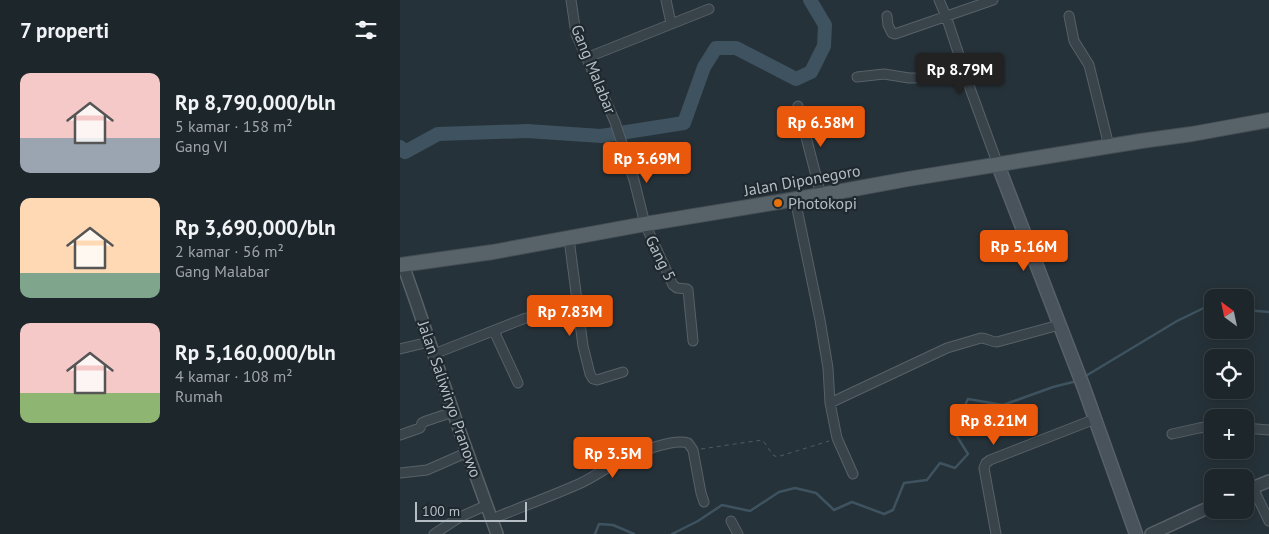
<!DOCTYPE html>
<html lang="id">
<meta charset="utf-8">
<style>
:root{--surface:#1c262b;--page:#252e33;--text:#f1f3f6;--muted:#a0a5a9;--line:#3a4347;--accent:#ea580c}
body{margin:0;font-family:"PT Sans",sans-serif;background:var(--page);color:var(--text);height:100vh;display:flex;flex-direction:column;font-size:19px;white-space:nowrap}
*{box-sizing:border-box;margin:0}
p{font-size:16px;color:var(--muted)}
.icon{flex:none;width:28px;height:28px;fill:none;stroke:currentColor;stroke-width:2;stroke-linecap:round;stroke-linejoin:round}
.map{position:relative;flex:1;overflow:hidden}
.details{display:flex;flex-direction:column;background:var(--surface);width:400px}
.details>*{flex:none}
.needle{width:32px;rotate:327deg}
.tools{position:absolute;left:804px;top:289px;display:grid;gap:10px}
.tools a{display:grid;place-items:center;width:50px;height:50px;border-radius:10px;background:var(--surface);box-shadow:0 2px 12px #0003,0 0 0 1px var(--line);font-size:25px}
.scale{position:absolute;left:15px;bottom:12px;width:112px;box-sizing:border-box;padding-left:5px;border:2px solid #b5bec5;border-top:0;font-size:14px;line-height:18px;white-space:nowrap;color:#b5bec5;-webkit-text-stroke:4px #1f282e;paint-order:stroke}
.price{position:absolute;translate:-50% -42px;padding:0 11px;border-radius:5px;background:var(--accent);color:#fff;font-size:16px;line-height:32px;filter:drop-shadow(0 1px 2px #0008)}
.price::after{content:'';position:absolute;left:50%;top:30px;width:15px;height:11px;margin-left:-8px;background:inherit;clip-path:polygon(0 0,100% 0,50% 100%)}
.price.current{background:#222;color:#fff}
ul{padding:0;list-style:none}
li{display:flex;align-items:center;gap:15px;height:125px;padding:0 20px}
li span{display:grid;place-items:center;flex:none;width:140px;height:100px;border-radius:10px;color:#555}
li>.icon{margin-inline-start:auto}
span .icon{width:60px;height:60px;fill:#fffc;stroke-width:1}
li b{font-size:21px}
h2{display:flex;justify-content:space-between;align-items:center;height:60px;padding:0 20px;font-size:21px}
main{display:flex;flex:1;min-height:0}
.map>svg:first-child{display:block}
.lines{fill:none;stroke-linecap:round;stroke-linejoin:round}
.stream{stroke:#3e535f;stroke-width:2.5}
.river{stroke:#3e535f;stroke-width:14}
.minor-casing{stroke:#576167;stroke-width:11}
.tertiary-casing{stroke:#576167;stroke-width:14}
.secondary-casing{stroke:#576167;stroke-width:15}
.primary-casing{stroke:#454f55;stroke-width:16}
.path{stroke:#4d5d5c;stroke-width:1;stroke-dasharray:4 4;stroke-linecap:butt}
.minor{stroke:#39434a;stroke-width:9}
.tertiary{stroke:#39434a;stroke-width:11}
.secondary{stroke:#48535c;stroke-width:12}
.primary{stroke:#586369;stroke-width:14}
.food-dot{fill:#e8710a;stroke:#1f282e;stroke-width:2}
.labels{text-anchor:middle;stroke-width:4.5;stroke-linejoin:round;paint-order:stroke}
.street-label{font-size:16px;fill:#b5bec5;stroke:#1f282e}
.poi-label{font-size:16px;fill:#b5bec5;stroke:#1f282e;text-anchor:start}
</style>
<main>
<section class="details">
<h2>7 properti<svg class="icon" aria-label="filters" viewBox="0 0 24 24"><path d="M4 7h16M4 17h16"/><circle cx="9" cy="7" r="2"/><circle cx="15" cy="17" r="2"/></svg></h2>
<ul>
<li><span style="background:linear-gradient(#f6c9c9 65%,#9aa5b1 0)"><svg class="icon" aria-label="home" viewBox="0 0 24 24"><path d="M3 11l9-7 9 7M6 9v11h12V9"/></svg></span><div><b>Rp 8,790,000/bln</b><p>5 kamar · 158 m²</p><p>Gang VI</p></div></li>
<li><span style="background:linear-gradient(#ffd9b3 75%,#7fa58c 0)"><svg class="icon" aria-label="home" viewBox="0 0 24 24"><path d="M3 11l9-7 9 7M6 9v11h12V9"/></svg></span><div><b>Rp 3,690,000/bln</b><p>2 kamar · 56 m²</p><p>Gang Malabar</p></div></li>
<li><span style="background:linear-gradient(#f6c9c9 70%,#8fb573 0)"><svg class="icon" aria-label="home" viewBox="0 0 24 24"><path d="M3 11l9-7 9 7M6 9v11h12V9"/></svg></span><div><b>Rp 5,160,000/bln</b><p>4 kamar · 108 m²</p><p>Rumah</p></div></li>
</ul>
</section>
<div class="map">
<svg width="869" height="534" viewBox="0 0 869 534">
<rect width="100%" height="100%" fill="#263239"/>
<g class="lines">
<!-- stream -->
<path class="stream" d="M845 310 869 312
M684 377 777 321 812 304
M195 534 199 524 213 525 234 534
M272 534 298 521 322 505 350 511 379 492 395 488 416 493 434 510 452 502 484 514 493 510 504 483 527 480 540 463 555 468 568 454 553 430 568 399 603 405 653 387 677 381"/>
<!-- river -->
<path class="river" d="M0 147 5 152 38 134 127 131 201 136 284 123 304 67 316 48H336L396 79 411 72 424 46 425 25 410 0"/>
<defs>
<path id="minor" d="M171 0 176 34 215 122 234 180 245 224 273 285 277 288 287 289 288 290 293 341
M266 0 271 23
M539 0 546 16 571 91 598 165
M487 16 488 25 492 33 495 34 593 0
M669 16 674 41 689 65 709 146
M186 58 309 9
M457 77 484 74 509 78H528L564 68
M398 106 421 195
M395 199 420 320 428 368 430 403 437 438 453 474
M169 239 183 346 190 374 193 379 197 380 223 372
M94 331 118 383
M0 349 29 342
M34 354 123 319 177 304
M430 403 547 348 581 338C587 338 591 342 597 342L659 325
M845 428 869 430
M772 434 799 428 812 426
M0 435 20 428 22 423 26 421 53 412
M0 473 27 470 68 452
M853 488 869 521
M92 519C121 507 152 496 181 483 195 476 208 467 221 460 236 453 273 438 288 443L293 450 301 493 304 502
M331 521 338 534
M34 534 60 517 87 505
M596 534 584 468 586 463 590 460 695 419"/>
<path id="tertiary" d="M3 265 16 302 60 432 97 534
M845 491 869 481
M751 534 812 506"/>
<path id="secondary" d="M598 165 684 388 736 534"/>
<path id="primary" d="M0 265 93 252 245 224 421 195 508 179 741 141 792 134 869 120"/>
</defs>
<!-- minor casing -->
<use href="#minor" class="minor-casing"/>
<!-- tertiary casing -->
<use href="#tertiary" class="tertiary-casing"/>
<!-- secondary casing -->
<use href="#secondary" class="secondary-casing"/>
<!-- primary casing -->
<use href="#primary" class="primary-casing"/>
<!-- path -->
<path class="path" d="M301 449 362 440 364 442 373 455 377 457 429 441"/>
<!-- minor -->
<use href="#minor" class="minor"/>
<!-- tertiary -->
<use href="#tertiary" class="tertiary"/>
<!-- secondary -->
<use href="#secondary" class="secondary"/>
<!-- primary -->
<use href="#primary" class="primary"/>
</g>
<!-- markers -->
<circle class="food-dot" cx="378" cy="203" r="5"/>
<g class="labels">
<!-- street labels -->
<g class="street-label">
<text transform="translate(194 69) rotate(68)" y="6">Gang Malabar</text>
<text transform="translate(402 180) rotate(-10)" y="6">Jalan Diponegoro</text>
<text transform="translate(261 258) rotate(64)" y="6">Gang 5</text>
<text transform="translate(50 399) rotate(71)" y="6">Jalan Saliwiryo Pranowo</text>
</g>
<!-- poi labels -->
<g class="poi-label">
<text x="388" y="209">Photokopi</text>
</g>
</g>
</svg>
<div class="tools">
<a><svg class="needle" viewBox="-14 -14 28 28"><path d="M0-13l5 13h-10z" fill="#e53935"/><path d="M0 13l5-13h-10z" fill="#a0a5a9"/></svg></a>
<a><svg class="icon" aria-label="locate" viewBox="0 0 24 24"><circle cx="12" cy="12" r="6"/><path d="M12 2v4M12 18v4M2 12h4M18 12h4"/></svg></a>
<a>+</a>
<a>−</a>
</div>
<div class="scale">100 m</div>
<b class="price current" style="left:560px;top:95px">Rp 8.79M</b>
<b class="price" style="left:421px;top:148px">Rp 6.58M</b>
<b class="price" style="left:247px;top:184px">Rp 3.69M</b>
<b class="price" style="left:624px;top:272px">Rp 5.16M</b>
<b class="price" style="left:170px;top:337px">Rp 7.83M</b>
<b class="price" style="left:594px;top:446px">Rp 8.21M</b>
<b class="price" style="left:213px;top:479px">Rp 3.5M</b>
</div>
</main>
